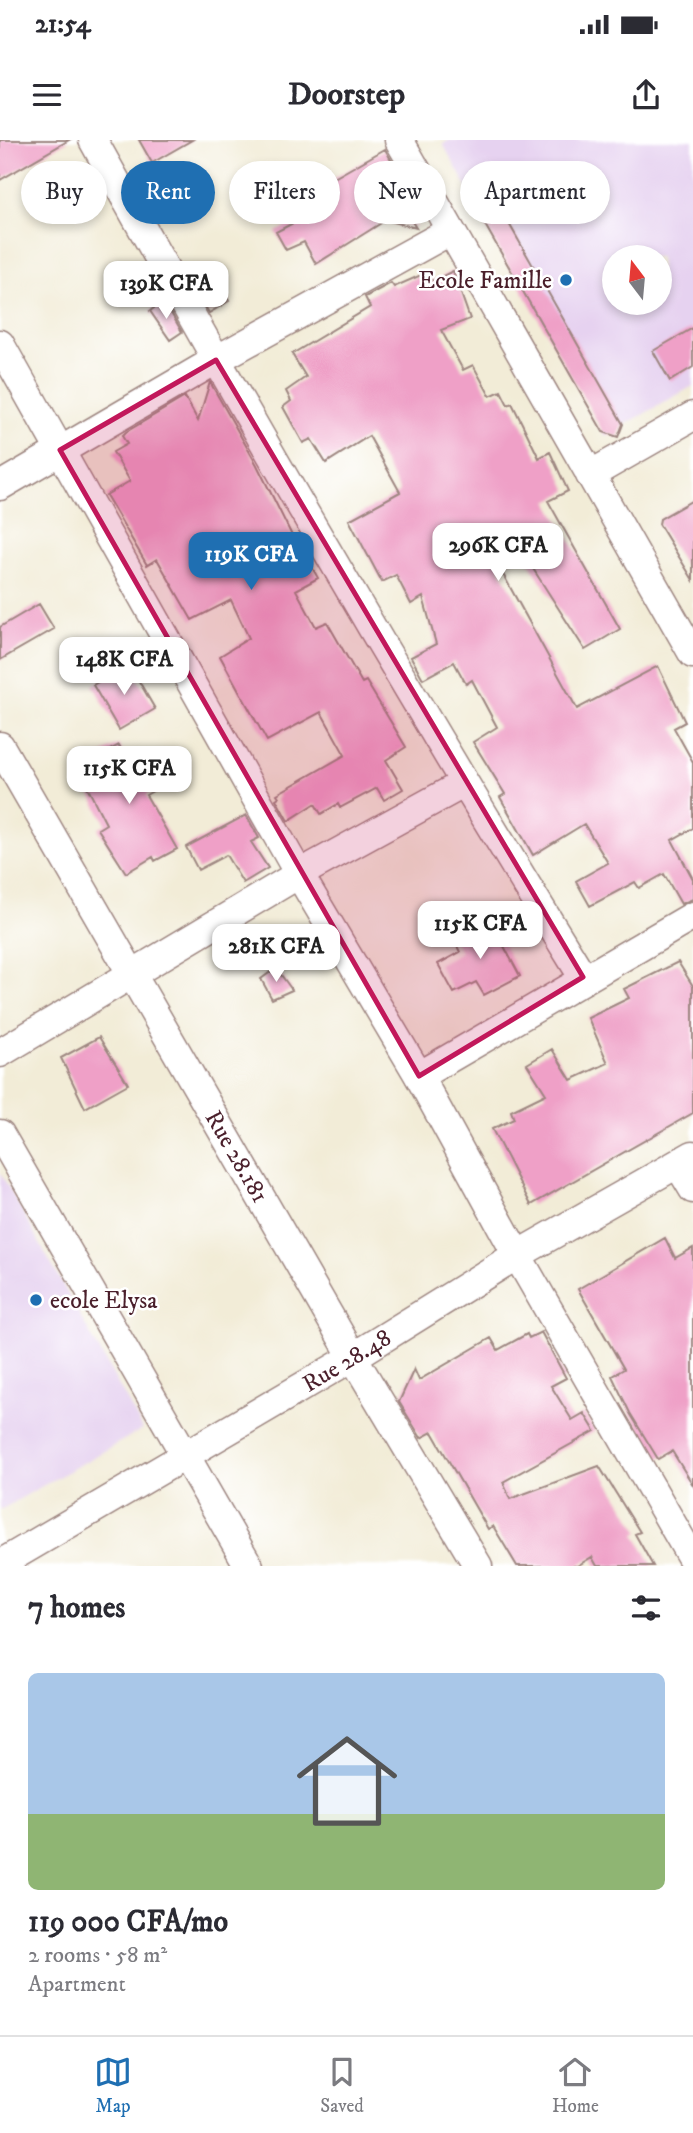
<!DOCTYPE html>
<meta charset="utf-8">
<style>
:root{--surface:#fff;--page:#f2f2f3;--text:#2b2b33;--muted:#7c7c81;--line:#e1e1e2;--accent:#1f6fb2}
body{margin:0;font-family:"IM FELL DW Pica",serif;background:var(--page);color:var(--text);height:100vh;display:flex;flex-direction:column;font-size:26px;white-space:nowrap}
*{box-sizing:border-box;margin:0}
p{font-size:23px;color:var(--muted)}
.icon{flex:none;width:38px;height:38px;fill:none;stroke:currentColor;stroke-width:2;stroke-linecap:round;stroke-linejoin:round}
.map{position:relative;height:1426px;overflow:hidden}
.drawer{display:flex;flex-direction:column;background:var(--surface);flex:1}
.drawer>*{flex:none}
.banner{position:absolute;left:21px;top:21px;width:651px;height:63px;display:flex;gap:14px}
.needle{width:46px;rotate:344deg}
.fabs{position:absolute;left:602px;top:105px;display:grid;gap:14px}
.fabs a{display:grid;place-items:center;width:70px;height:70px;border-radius:50%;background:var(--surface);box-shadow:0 4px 10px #0003;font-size:35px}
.price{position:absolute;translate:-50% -60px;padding:0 16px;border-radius:14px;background:#fff;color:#222;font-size:23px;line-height:46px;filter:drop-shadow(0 2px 4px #0008)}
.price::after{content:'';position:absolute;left:50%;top:42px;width:21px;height:16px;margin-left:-10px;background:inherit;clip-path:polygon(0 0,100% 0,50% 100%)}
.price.on{background:var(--accent);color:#fff}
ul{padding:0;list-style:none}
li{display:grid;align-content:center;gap:14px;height:371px;padding:0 28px}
li span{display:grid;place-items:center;height:217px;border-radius:10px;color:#555}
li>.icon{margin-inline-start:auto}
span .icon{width:126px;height:126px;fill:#fffc;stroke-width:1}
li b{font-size:30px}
h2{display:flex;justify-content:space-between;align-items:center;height:84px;padding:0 28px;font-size:30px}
.pill{padding:0 24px;border-radius:32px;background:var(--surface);box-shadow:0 4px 10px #0003;font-size:24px;line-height:63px}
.pill.on{background:var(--accent);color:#fff}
.status{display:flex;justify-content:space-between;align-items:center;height:49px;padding:0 35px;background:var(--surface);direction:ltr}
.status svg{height:19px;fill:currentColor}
header{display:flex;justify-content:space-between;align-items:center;height:91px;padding:0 28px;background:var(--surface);font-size:32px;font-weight:700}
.tabs{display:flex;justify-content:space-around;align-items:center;height:98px;border-top:2px solid var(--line);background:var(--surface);font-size:19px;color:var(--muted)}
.tabs a{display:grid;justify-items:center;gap:4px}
.tabs .on{color:var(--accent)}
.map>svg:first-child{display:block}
.built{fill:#e6d2f0;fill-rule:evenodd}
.building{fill:#efa0c7}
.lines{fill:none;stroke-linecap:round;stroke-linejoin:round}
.street-casing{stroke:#9e8681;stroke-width:31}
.street{stroke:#fff;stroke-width:28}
.marked{fill:#c2185b;fill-opacity:0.2;stroke:#c2185b;stroke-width:5;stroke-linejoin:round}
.poi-dot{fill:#1f6fb2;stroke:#fff;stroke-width:2.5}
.labels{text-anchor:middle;stroke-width:5;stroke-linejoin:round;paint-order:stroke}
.poi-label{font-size:24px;fill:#4a1f2b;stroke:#fff;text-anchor:end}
.street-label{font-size:24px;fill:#4a1f2b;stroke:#fff}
</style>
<div class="status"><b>21:54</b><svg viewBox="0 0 49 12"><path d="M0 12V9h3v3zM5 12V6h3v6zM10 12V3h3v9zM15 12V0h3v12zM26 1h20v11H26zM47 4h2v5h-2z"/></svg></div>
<header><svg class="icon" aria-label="menu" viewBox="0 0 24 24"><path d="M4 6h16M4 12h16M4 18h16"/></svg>Doorstep<svg class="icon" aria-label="share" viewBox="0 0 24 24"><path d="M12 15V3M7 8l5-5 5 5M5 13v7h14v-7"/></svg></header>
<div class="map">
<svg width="693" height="1426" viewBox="0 0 693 1426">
<rect width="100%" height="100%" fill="#fff"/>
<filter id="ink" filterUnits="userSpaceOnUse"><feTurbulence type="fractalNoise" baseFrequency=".0143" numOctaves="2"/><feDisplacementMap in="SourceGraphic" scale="14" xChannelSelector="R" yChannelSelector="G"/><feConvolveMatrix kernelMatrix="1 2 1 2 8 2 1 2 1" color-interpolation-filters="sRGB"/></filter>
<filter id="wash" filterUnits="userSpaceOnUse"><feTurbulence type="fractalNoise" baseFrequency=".00686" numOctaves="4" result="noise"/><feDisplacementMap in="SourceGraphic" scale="28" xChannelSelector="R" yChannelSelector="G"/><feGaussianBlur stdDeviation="1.57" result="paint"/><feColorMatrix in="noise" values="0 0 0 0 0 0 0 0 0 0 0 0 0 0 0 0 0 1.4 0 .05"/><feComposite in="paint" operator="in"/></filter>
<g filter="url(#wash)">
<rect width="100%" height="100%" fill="#f2ecd7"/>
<!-- built -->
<path class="built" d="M450 0H693V246L605 296 443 4ZM614 117H660V163H614Z
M0 1032 143 1289 0 1370Z"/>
<g id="blocks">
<!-- building -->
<path class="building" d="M0 0H69L0 40Z
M139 0H192L152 23Z
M385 9 399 34 387 41 416 88 386 80 316 124 304 102 286 110 276 92 295 82 278 51 298 40 306 54Z
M499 66 623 284 618 297 603 292 480 76Z
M453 131 470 179 441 190 463 230 473 225 490 256 501 251 508 265 512 263 539 318 550 312 568 351 548 361 620 489 585 510 523 413 499 427 577 569 658 526 685 582 674 588 693 622V688L672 700 693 739V759L681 764 664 734 639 748 635 742 590 766 576 741 608 723 584 684 533 715 500 657 505 654 473 602 497 587 472 540 466 544 454 522 423 539 411 517 436 504 423 457 411 464 396 435 382 442 349 380 400 352 369 296 326 323 311 299 303 303 283 267 291 261 286 251 306 237 292 214 370 167 365 157 391 143 394 147 421 135 433 141Z
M216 138 229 161 209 173 196 150Z
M164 161 182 192 170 200 150 171Z
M693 188V227L670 241 653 211Z
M210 242 257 325 305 422 308 420 318 438 296 450 316 487 327 482 362 543 366 541 406 607 386 620 403 649 384 660 377 648 340 668 338 664 321 674 315 664 288 681 276 659 279 657 277 654 345 615 321 572 267 601 220 516 249 498 231 460 192 480 157 419 147 425 106 355 130 341 113 312 127 304 122 296 126 292 185 257 198 281Z
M693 360V440L659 384 660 379Z
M39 464 54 489 0 520V487Z
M129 524 155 569 119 590 93 545Z
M119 605 132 631 163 613 177 637 146 655 177 709 155 721 153 717 126 733 98 689 106 684 77 627Z
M246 675 259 698 251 702 268 728 243 743 226 715 198 730 186 707Z
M490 780 520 836 484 855 476 842 454 853 438 824 460 812 454 800Z
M678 822 693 846V973L531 1065 492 989 514 979 511 971 546 954 527 924 552 909 571 940 608 923 588 878 629 858 624 849Z
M276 828 292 850 272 859 261 839Z
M99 897 128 944 85 968 61 918Z
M665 1098 675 1118 693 1108V1345L672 1311 658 1319 630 1273 612 1236 624 1229 578 1149Z
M541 1192 566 1238 551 1246 572 1280 584 1273 595 1291 503 1342 510 1359 599 1326 640 1392 635 1394 653 1426H597L592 1417 577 1426H517L493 1386 488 1389 432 1292 421 1298 399 1262 414 1229 419 1240 491 1198 498 1210 527 1194 529 1198Z"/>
</g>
</g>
<g filter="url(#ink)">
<use href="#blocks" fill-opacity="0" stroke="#9e8681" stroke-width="2"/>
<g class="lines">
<defs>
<g id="street">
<path d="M93 0C250 283 413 562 583 837"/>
<path d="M399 0 693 514"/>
<path d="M0 204 299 734 419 936 517 1115 693 1420"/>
<path d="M590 335 693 276"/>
<path d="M0 346 216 220 450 91"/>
<path id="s1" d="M0 606 353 1217 478 1426"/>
<path d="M0 913 299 734 463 644"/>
<path d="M419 936 693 776"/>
<path d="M0 994 249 1426"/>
<path d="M678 1024 693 1049"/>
<path id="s2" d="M0 1424 353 1217 517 1115 693 1015"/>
</g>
</defs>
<!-- street casing -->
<use href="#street" class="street-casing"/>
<!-- street -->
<use href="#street" class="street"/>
</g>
</g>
<!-- marked area -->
<path class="marked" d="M216 220 583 837 419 936 60 310Z"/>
<!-- markers -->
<g class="poi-dot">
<circle cx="566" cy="140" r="7"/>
<circle cx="36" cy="1160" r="7"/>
</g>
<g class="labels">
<!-- poi labels -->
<g class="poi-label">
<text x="552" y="148">Ecole Famille</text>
<text x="50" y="1168" text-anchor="start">ecole Elysa</text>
</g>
<!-- street labels -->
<g class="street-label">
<text dy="8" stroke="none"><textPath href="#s1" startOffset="474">Rue 28.181</textPath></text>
<text dy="8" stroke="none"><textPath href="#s2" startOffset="402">Rue 28.48</textPath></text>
</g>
</g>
</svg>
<div class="fabs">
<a><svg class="needle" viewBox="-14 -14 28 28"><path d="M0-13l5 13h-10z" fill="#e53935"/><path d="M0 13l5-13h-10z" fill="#7c7c81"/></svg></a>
</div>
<b class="price" style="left:166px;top:181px">139K CFA</b>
<b class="price" style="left:498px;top:443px">296K CFA</b>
<b class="price on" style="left:251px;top:452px">119K CFA</b>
<b class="price" style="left:124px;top:557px">148K CFA</b>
<b class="price" style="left:129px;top:666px">115K CFA</b>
<b class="price" style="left:480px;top:821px">115K CFA</b>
<b class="price" style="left:276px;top:844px">281K CFA</b>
<div class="banner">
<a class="pill">Buy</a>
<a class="pill on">Rent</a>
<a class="pill">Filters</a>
<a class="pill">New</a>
<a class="pill">Apartment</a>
</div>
</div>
<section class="drawer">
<h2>7 homes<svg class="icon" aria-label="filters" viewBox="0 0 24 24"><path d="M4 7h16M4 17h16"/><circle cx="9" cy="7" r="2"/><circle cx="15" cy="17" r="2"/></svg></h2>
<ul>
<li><span style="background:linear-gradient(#a9c7e8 65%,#8fb573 0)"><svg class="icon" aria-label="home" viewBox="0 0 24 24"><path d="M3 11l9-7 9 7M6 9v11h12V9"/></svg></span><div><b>119 000 CFA/mo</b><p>2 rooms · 58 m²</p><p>Apartment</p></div></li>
</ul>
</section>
<nav class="tabs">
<a class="on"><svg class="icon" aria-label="map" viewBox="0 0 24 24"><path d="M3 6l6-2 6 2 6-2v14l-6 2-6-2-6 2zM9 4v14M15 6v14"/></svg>Map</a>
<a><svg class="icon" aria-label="saved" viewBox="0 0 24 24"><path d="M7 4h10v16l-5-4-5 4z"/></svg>Saved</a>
<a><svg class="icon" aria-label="home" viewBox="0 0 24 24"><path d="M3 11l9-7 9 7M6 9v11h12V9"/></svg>Home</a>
</nav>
